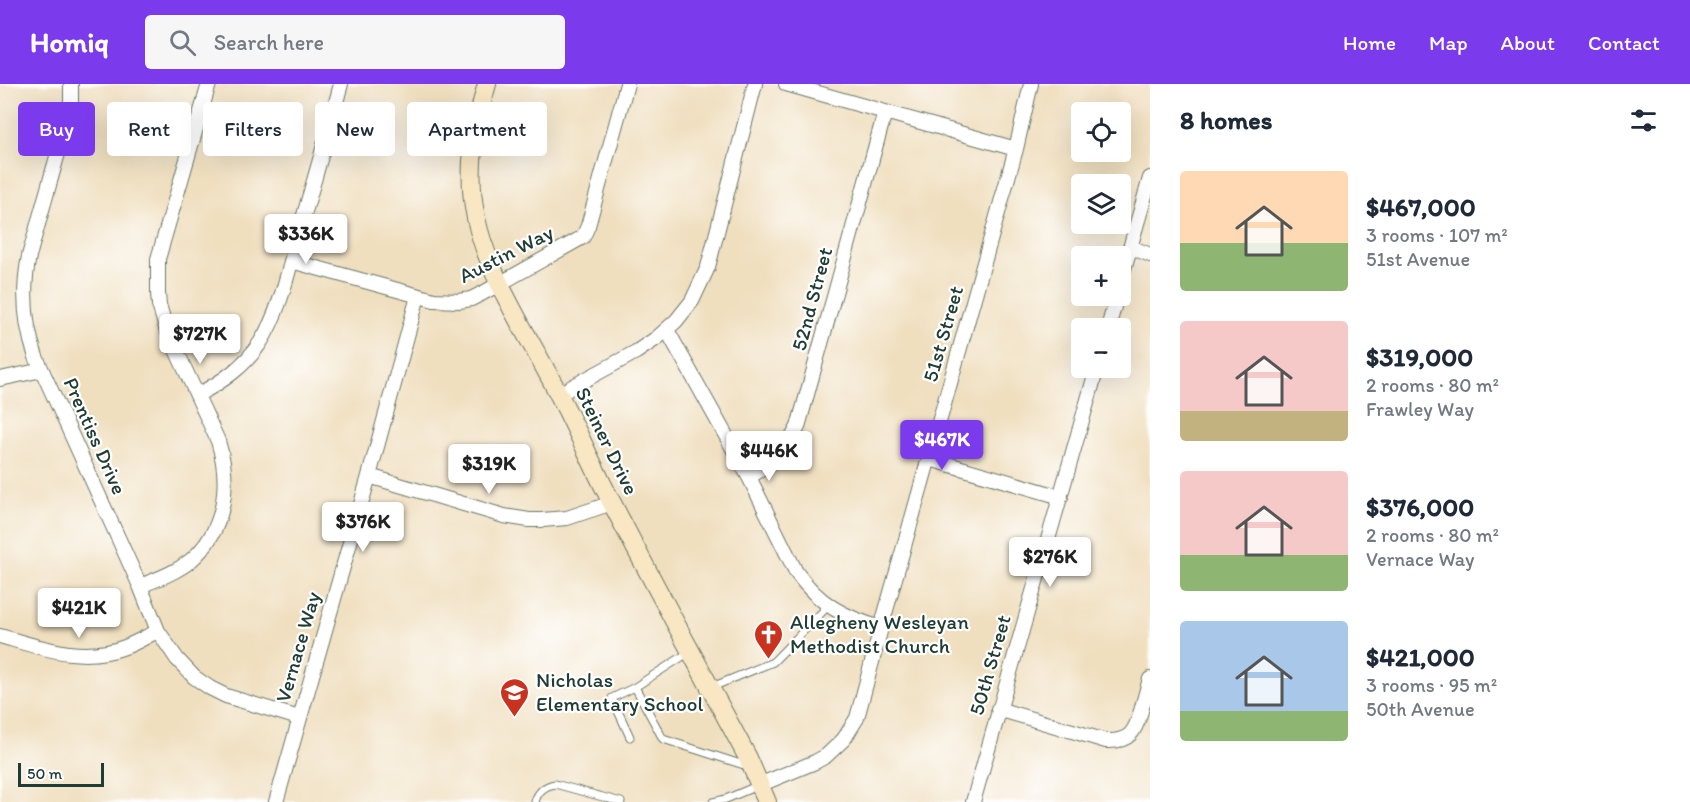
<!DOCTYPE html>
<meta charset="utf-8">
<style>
:root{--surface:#fff;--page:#f6f6f7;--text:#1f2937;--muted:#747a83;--accent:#7c3aed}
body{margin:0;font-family:Itim,sans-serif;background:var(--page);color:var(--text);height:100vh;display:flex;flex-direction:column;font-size:22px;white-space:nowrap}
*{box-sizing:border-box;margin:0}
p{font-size:20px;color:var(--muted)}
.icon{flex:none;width:33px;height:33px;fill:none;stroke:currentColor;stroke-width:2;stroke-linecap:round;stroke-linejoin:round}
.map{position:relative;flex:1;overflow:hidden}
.panel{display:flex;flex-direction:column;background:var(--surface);width:540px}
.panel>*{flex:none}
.hud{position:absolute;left:18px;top:18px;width:570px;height:54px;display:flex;gap:12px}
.controls{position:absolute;left:1071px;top:18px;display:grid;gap:12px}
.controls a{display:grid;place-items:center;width:60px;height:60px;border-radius:6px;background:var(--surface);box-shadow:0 6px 24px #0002;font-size:30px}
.scale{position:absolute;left:18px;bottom:15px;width:86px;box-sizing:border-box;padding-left:6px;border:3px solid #1f3d34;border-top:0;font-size:16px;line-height:21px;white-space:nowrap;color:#1f3d34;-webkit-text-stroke:4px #fff;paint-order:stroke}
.price{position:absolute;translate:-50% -51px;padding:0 14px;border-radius:6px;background:#fff;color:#222;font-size:20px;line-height:39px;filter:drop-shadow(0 2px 3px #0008)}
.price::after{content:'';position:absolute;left:50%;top:36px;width:18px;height:14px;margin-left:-9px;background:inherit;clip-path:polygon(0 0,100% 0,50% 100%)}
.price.active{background:var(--accent);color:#fff}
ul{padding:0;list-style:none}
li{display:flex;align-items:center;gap:18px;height:150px;padding:0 30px}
li span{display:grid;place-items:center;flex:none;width:168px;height:120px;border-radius:6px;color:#555}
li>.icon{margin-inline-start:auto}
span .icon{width:72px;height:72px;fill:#fffc;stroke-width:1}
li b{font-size:26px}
h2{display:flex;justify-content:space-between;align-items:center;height:72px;padding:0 30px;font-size:26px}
.tag{padding:0 21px;border-radius:6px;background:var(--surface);box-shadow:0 6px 24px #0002;font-size:21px;line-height:54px}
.tag.active{background:var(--accent);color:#fff}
header{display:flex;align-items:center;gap:36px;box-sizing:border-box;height:84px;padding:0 30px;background:var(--accent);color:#fff}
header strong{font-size:28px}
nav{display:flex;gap:33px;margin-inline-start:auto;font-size:21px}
.search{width:420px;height:54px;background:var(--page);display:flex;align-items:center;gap:15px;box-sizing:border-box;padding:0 21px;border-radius:6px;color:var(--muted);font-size:22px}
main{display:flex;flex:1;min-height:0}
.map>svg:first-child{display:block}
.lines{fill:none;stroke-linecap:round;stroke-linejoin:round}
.lane-casing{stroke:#687665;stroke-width:9}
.street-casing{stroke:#687665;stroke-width:16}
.secondary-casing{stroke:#687665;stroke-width:20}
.lane{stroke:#fff;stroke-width:7}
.street{stroke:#fff;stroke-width:14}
.secondary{stroke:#f9e7c3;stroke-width:18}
.labels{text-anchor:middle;stroke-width:4.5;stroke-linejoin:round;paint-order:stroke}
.street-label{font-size:21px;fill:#1f3d34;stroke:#fff}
.poi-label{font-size:21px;fill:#1f3d34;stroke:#fff;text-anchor:start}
</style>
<header>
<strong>Homiq</strong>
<div class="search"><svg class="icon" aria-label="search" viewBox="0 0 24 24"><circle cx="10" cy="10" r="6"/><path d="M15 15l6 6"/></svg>Search here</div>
<nav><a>Home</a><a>Map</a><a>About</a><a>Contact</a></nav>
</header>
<main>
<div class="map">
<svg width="1150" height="718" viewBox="0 0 1150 718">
<rect width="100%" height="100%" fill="#fff"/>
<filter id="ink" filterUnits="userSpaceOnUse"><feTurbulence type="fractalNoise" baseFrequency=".0167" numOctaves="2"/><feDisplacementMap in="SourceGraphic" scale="12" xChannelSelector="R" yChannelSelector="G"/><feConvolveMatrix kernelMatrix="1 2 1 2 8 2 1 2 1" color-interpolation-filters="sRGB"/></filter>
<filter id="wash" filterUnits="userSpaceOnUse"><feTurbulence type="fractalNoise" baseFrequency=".008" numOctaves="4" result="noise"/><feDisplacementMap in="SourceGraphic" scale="24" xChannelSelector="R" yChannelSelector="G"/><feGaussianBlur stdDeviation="1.35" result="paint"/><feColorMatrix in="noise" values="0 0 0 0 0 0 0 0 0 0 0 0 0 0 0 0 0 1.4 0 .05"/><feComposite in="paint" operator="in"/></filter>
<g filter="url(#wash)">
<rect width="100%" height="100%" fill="#f0dfbf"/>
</g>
<g filter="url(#ink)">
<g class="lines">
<defs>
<path id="lane" d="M635 603 663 655 747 682
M712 603 773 578 828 522
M630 653 612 614 635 603 688 569
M535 718C538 707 544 702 555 700L621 718
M713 718 726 715 759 701"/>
<path id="street" d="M71 0V18L69 30 29 172C22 207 24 239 36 273L140 502 158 547 177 575 194 593 210 604 226 612 299 634
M786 0 1016 65
M1131 163 1150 171
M291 177 434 216 459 217 471 215 483 209 583 153 588 142 627 0
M1120 199 1150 94
M1108 244 1117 212
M667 246 749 393 796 488C819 520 843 533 881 544
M0 295 42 286
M559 310 636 268 657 254 676 237 692 217 708 183 755 0
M197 311C222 298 244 283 260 259 279 230 288 189 297 155 312 104 327 52 341 0
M930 375 1061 413
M369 392 504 432 529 436H542L567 434 612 419
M749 393C771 381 786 366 798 343L885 28
M140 502C157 495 175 489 190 477 226 447 231 399 218 357L166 244 159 221 158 209V175L209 0
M0 552C42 564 82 579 125 563 136 559 147 552 158 547
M998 625 1106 657C1130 658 1135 648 1141 627 1144 616 1147 606 1150 595
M759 701 815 678 826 672 844 655 857 634 881 544 1016 65 1031 0
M276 718 369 392 418 212
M973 718 1097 284"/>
<path id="secondary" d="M487 0C474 45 466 88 476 134 488 193 532 257 559 311 578 347 594 385 613 421 657 506 703 590 748 674L767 718"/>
</defs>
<!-- lane casing -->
<use href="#lane" class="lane-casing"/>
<!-- street casing -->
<use href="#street" class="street-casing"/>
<!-- secondary casing -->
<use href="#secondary" class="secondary-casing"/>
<!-- lane -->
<use href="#lane" class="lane"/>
<!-- street -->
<use href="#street" class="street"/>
<!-- secondary -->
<use href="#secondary" class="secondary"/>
</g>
</g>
<!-- icons -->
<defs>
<symbol id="church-pin" viewBox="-11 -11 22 30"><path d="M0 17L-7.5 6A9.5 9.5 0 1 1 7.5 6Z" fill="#c8321e" stroke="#fff"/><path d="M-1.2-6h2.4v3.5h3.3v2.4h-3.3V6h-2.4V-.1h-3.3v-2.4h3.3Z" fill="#fff"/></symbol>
<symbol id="school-pin" viewBox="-11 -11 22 30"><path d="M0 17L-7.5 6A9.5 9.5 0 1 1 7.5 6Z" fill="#c8321e" stroke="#fff"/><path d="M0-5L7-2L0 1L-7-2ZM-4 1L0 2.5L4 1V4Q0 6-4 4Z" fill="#fff"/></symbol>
</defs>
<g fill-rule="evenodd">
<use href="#church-pin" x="752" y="534" width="33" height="45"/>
<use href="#school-pin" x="498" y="592" width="33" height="45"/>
</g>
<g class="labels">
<!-- street labels -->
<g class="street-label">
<text transform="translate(506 170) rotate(-27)" y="7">Austin Way</text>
<text transform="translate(812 215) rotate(-75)" y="7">52nd Street</text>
<text transform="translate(943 250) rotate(-74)" y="7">51st Street</text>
<text transform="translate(95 352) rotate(66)" y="7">Prentiss Drive</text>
<text transform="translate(607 357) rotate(64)" y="7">Steiner Drive</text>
<text transform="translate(298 563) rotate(-74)" y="7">Vernace Way</text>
<text transform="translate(990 581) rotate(-74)" y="7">50th Street</text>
</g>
<!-- poi labels -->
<g class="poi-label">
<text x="790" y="545">Allegheny Wesleyan<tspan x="790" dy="24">Methodist Church</tspan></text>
<text x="536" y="603">Nicholas<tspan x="536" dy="24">Elementary School</tspan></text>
</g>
</g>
</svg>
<div class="controls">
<a><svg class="icon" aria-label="locate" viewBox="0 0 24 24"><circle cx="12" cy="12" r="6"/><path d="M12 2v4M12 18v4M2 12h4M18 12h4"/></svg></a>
<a><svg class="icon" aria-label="layers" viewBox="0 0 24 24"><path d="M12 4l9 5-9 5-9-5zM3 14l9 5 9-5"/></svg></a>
<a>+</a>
<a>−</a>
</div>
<div class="scale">50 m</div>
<b class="price" style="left:306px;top:181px">$336K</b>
<b class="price" style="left:200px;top:281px">$727K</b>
<b class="price active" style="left:942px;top:387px">$467K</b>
<b class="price" style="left:769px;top:398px">$446K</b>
<b class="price" style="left:489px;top:411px">$319K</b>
<b class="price" style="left:363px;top:469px">$376K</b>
<b class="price" style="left:1050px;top:504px">$276K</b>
<b class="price" style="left:79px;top:555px">$421K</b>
<div class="hud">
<a class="tag active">Buy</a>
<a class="tag">Rent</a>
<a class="tag">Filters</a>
<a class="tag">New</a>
<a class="tag">Apartment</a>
</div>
</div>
<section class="panel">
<h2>8 homes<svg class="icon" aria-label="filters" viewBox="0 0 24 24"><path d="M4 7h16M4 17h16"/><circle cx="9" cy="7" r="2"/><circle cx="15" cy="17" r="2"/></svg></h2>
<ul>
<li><span style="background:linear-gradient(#ffd9b3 60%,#8fb573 0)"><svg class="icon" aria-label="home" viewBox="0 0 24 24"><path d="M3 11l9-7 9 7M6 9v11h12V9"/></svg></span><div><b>$467,000</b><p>3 rooms · 107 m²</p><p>51st Avenue</p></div></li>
<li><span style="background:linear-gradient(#f6c9c9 75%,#c2b280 0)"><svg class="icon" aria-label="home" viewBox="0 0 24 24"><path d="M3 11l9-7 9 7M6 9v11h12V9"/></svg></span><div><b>$319,000</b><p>2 rooms · 80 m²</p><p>Frawley Way</p></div></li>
<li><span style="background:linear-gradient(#f6c9c9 70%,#8fb573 0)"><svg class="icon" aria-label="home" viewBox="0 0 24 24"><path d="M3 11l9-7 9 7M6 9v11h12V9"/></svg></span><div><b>$376,000</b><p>2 rooms · 80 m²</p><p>Vernace Way</p></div></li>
<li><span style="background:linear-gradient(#a9c7e8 75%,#8fb573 0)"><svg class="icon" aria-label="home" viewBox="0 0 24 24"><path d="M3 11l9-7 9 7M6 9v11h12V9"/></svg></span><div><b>$421,000</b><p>3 rooms · 95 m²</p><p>50th Avenue</p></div></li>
</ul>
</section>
</main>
